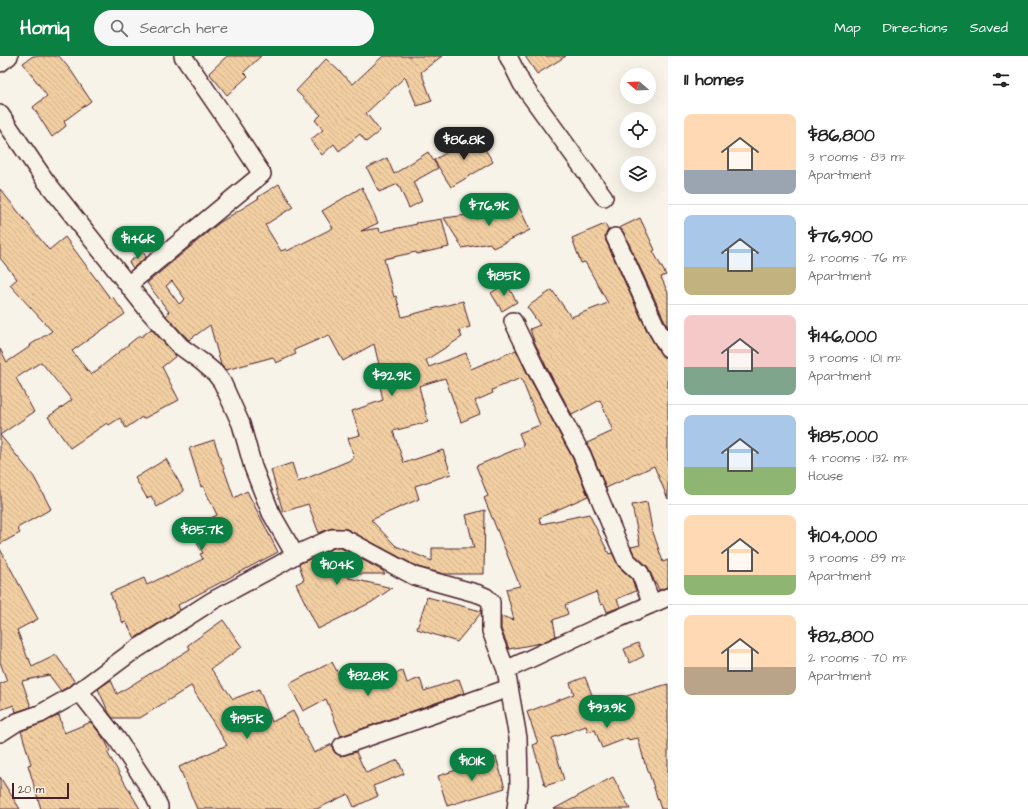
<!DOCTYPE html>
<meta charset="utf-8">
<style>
:root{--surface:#fff;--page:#f6f6f6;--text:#222;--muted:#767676;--line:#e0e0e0;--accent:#0b8043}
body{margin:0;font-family:"Architects Daughter",sans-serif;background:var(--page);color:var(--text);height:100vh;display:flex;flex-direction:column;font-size:15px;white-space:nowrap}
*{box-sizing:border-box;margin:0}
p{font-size:13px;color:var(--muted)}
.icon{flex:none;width:22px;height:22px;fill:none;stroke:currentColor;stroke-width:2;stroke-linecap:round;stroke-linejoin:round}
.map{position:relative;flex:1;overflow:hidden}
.sheet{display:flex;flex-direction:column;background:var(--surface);width:360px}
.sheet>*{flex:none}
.needle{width:26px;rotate:289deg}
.buttons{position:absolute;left:620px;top:12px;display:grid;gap:8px}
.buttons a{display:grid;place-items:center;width:36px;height:36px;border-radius:50%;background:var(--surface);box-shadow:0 4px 16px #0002;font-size:20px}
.scale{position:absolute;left:12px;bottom:10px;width:57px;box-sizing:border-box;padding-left:4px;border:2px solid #4a1f2b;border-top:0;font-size:11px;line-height:14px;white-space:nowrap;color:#4a1f2b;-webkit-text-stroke:3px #f7f3e8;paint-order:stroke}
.price{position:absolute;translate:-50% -34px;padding:0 9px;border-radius:14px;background:var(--accent);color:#fff;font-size:13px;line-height:26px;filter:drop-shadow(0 1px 2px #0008)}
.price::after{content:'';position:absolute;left:50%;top:24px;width:12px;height:9px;margin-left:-6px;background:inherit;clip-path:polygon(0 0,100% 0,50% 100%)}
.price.selected{background:#222;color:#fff}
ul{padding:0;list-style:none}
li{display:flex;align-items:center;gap:12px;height:100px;padding:0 16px}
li+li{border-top:1px solid var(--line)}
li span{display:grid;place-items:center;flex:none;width:112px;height:80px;border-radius:8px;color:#555}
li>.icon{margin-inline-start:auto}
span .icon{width:48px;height:48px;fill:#fffc;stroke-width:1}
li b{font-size:17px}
h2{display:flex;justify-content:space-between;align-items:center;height:48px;padding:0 16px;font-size:17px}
header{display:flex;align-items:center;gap:24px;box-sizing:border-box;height:56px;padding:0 20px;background:var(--accent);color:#fff}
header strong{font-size:19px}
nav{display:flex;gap:22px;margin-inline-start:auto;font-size:14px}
.search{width:280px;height:36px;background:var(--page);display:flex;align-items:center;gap:10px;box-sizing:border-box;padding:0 14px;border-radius:22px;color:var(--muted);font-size:15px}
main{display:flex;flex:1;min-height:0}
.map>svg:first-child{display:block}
.building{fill:url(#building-back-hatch);stroke:#4a1f2b;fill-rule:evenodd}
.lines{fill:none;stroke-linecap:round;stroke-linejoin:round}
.minor-casing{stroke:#4a1f2b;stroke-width:20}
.minor{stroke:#f7f3e8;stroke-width:17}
</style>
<header>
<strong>Homiq</strong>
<div class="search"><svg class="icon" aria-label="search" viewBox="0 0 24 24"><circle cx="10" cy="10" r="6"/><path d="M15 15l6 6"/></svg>Search here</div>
<nav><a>Map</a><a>Directions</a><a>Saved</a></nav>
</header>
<main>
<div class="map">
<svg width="668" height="753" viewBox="0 0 668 753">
<defs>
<pattern id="building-back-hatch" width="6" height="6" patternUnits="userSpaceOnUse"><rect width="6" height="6" fill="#f2cfa2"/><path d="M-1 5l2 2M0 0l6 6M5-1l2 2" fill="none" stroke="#d1b18c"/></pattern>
</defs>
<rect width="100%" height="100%" fill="#f7f3e8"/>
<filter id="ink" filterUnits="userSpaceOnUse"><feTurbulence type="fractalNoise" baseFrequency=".025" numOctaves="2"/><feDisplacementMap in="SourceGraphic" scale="8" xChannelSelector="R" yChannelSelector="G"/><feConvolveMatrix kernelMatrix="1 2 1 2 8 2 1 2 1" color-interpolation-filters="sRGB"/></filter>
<g filter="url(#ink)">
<!-- building -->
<path class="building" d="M33 0H59L72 16 91 45 64 65 66 70 52 81 33 51 47 40 23 7Z
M227 0H261L244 16 248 20 227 39 209 17Z
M383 0H442L421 16 432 45 417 50 405 21 366 57 380 75 366 86 360 78 339 95 334 88 322 99 310 84 323 74 315 64 321 59 296 35 326 3 353 28Z
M525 0H566L537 18Z
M476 79 493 106 451 131 434 104Z
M428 96 438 112 413 126 422 145 409 152 398 128 379 136 367 112 387 102 394 118Z
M279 128 293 151 265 169 281 195 286 193 287 195 333 172 322 155 362 131 378 167 361 175 379 172 380 176 417 168 416 167 442 163 449 191 417 198 416 196 384 203 394 241 396 240 402 261 463 245 470 271 459 274 462 281 426 304 429 311 466 297 471 313 516 294 528 319 573 403 588 440 539 462 541 468 589 458 609 498 612 497 619 511 632 523 636 535 617 543 620 551 607 556 604 548 601 549 596 536 565 549 568 558 553 564 556 580 541 587 509 593 501 573V560L514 564 506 533 520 530 484 442 488 440 476 410 524 390 519 377 540 369 521 322 492 334 493 337 475 345 480 358 461 366 445 322 419 330 428 366 393 375 404 407 443 394 451 418 415 430 419 443 371 464 396 490 432 505V492H474L466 459 485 454 484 518H444L418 511 347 473 332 472 319 477 308 448 283 456 271 414 292 407 298 426 353 403 352 401H354L348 382 360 379 352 355 383 344 379 326 383 325 374 288 343 305 329 279 294 294 296 298 276 307 273 301 226 314 221 309 210 269 189 284 166 260 168 258 167 257 169 256 147 227 219 167 259 142 258 141ZM172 225 185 243 179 248 166 230Z
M0 133 49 194 65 181 110 242 112 240 125 258 72 295 91 319 140 279 141 281 151 273 176 300 162 311 179 344 143 363 142 361 126 372 120 362 109 369 107 367 70 392 48 361 72 344 41 306 16 322 34 356 0 379V293L7 306 31 290 30 289 52 275 10 229 17 223 0 202Z
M516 144 530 174 493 192 490 187 462 192 461 189 444 162 475 158 476 163Z
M640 162 655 194 653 195 666 219 661 221 668 237V272L624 177 621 173 619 172Z
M605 168 608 174 605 180 606 185 648 277 660 297 663 301 668 302V443L654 410 606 432 591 395 587 387 613 375 600 344 572 359 546 310 534 285 530 273 540 269 527 251 552 234 571 261 608 247 585 206 581 207 572 182Z
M143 196 146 201 133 212 129 206Z
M506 227 517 246 502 255 491 237Z
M0 379 34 421 51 453 17 472 20 477 0 488Z
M214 384 234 442 247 435 278 496 178 549 180 554 135 582 126 566 123 567 110 537 144 522 147 529 167 519V521L203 503 200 498 203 497 197 487 211 479 210 477 215 474 211 462 217 459 203 430 201 431 189 392Z
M166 403 184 435 157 451 151 440 147 442 135 422Z
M647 446 652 473 663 506 668 504V531L659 534 656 527H655L649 513 647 510 634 498 631 491 640 489 632 449Z
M334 492H341L344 494 383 515 385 518H349V522L392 532 372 546 318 573 296 528 304 524 299 508Z
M0 493 38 563 17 574 28 603 29 602 32 611 56 599 75 626 61 635 49 619 22 625 31 651 16 656 14 649 0 654V628L7 625 0 606Z
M427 541 481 555V557L457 586 417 573Z
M223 564 242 591 211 613 233 643 259 633 272 666 293 655 314 697 332 688 333 694 335 697 340 700 345 699 356 696 366 717 398 704 404 718 373 730 378 740 354 751 348 738 317 753H197L179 711 227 689 191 630 140 662H113L109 657 98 633 111 624 117 638 190 593 188 589Z
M638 587 644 600 630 607 624 593Z
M332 606 344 629 382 617 384 621 403 615 407 627 420 622 424 635 459 623 464 637 341 680 326 643 303 655 289 628Z
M585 621 596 649 668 628V753H661L646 708H645L638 682 628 684V682L602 692 595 674 588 676 586 670 552 682 564 724 545 730 533 689 538 687 527 656 574 638 570 627Z
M59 659 64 677 91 666 106 686 110 695 107 696 140 753H41L28 709 31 708 21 675 43 667Z
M496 701 505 732 447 750 438 720Z
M0 721 20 753H0Z
M613 721 630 753H554Z"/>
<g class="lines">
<defs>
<path id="minor" d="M508 0 522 28 604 141
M0 7 9 0
M0 58 45 124 147 253 180 290 202 306 215 317 222 326 241 368 253 411 271 457 295 499 332 482H343L349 485 414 520 479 538 486 541 491 546V575L506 614 518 682 519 729 516 753
M615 181 657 273 668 292
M128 229 262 118 220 54 183 0
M513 265 537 315 582 399 614 477 626 504 640 517 652 548
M506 614 594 573 668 541
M79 635 117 683 152 736 159 750V753
M0 677 17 666 40 658 74 639 129 598 212 545 282 507 295 499
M342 690 509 632"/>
</defs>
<!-- minor casing -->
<use href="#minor" class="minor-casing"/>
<!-- minor -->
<use href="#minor" class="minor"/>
</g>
</g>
</svg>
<div class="buttons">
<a><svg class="needle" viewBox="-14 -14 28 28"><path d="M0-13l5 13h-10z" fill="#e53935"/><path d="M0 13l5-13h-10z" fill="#767676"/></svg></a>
<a><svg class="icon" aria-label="locate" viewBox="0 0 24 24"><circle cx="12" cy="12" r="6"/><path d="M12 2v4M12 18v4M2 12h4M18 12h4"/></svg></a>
<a><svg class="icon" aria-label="layers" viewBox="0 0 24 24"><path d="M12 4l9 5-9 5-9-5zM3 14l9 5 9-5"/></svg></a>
</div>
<div class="scale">20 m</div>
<b class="price selected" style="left:464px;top:105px">$86.8K</b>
<b class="price" style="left:489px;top:171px">$76.9K</b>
<b class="price" style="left:138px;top:204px">$146K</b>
<b class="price" style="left:504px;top:241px">$185K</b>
<b class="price" style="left:392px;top:341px">$92.9K</b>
<b class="price" style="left:202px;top:495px">$85.7K</b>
<b class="price" style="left:337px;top:530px">$104K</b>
<b class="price" style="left:368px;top:641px">$82.8K</b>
<b class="price" style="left:607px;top:673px">$93.9K</b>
<b class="price" style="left:247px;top:684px">$195K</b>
<b class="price" style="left:472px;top:726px">$101K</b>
</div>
<section class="sheet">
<h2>11 homes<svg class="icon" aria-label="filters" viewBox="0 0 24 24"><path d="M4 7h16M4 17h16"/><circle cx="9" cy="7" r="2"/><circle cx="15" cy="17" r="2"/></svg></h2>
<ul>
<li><span style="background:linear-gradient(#ffd9b3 70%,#9aa5b1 0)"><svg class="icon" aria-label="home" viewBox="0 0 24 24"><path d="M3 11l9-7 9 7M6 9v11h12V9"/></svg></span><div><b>$86,800</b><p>3 rooms · 83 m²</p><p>Apartment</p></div></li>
<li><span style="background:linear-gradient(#a9c7e8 65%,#c2b280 0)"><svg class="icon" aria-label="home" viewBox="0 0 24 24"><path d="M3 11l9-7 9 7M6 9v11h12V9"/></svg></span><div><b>$76,900</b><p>2 rooms · 76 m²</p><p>Apartment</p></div></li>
<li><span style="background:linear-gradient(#f6c9c9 65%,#7fa58c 0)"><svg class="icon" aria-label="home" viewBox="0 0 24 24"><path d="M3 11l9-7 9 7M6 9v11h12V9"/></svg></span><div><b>$146,000</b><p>3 rooms · 101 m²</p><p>Apartment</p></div></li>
<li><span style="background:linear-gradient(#a9c7e8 65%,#8fb573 0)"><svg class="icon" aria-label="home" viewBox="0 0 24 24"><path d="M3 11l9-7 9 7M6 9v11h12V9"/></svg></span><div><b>$185,000</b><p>4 rooms · 132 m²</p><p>House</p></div></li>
<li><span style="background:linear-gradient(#ffd9b3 75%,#8fb573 0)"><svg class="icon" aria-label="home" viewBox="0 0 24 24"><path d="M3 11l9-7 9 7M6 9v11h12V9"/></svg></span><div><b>$104,000</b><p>3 rooms · 89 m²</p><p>Apartment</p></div></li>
<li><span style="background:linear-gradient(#ffd9b3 65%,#b9a48a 0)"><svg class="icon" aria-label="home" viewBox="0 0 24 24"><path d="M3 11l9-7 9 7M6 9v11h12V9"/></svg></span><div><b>$82,800</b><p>2 rooms · 70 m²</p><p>Apartment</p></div></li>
</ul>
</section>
</main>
